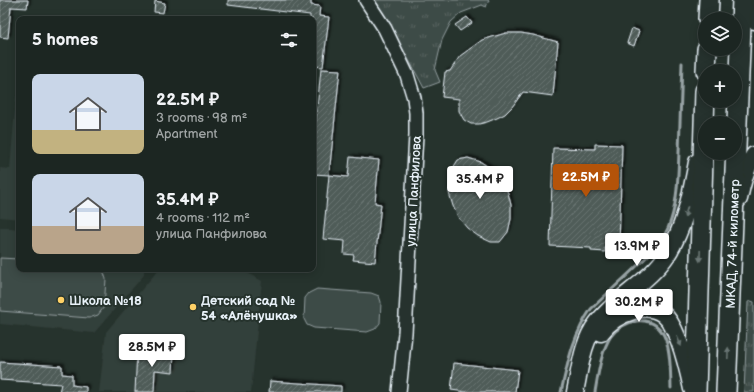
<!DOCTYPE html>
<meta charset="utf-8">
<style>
:root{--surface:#1c2622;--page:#252e2a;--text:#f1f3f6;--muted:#a0a5a5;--line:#3a4340;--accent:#b45309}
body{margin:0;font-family:"Balsamiq Sans",sans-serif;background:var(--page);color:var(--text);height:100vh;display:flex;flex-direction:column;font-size:15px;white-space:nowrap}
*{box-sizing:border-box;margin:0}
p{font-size:13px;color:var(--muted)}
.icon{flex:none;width:22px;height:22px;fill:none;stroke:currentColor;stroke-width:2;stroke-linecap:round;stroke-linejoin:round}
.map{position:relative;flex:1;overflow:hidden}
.side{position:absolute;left:16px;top:16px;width:300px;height:256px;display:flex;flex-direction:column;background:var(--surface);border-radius:8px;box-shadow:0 2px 10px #0003,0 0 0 1px var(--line)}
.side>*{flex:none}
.fabs{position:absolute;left:698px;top:12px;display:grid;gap:8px}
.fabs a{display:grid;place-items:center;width:44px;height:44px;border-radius:50%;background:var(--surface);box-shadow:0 2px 10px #0003,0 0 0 1px var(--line);font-size:20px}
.price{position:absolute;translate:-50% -34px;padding:0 9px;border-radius:4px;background:#fff;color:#222;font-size:13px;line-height:26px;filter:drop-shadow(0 1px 2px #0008)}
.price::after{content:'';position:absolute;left:50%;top:24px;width:12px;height:9px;margin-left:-6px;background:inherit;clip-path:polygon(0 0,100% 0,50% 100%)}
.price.current{background:var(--accent);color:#fff}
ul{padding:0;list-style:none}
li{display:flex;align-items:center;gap:12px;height:100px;padding:0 16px}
li span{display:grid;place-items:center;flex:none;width:112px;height:80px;border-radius:8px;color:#555}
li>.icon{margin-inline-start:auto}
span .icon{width:48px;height:48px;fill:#fffc;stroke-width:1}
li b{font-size:17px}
h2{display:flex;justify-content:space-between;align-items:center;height:48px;padding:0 16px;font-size:17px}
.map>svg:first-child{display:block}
.built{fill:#333f3a}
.grass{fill:url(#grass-tufts);stroke:#939ea0}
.garden{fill:#3e4b47;stroke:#939ea0}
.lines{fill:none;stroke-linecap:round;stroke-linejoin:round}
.stream{stroke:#98a3a5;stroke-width:3}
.building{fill:url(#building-hatch);stroke:#e8f1f8;filter:url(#shadow)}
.minor-casing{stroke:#e8f1f8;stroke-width:16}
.major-casing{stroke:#e8f1f8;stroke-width:19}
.highway-casing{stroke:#e8f1f8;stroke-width:22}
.minor{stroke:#26332d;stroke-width:13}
.major{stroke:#26332d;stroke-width:16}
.highway{stroke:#26332d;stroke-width:19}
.oneway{fill:#6a7674}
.poi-dot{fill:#ffd166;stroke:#26332d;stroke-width:1.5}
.labels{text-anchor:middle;stroke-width:4;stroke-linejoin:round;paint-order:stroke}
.street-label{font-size:13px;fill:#e8f1f8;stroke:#26332d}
.poi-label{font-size:13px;font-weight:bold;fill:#e8f1f8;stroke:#26332d;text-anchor:start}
</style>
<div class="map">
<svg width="754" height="392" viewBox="0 0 754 392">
<defs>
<pattern id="grass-tufts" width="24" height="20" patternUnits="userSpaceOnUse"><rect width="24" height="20" fill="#3e4b47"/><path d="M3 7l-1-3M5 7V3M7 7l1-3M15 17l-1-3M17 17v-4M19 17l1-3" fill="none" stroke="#5a6562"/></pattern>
<pattern id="building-hatch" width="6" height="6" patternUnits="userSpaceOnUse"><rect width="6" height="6" fill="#505c59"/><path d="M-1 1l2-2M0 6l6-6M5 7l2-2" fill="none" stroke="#697472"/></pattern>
<filter id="shadow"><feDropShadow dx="2.5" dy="-2.5" stdDeviation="1" flood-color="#0009"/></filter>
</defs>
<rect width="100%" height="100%" fill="#26332d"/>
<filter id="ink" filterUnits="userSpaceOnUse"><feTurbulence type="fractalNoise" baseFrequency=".025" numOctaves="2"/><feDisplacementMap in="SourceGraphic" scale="8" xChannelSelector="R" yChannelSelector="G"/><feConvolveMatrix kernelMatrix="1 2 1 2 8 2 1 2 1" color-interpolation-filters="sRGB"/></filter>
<g filter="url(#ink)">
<!-- built -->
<path class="built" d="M19 94V219L0 217V168L10 169 16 97Z
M0 227 19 229V269H144V275L94 333 0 324Z
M159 269H240L262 281 251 392H99L106 332Z"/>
<!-- grass -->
<path class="grass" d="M375 0H489L486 7 482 5 461 13 451 22 442 40 435 70 440 82 424 88 390 25Z
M751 301 754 302V392H744L748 302Z"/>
<!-- garden -->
<path class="garden" d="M0 258 19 259V269L103 270 106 279 104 307 98 315 89 318 0 311Z
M317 289 371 293 379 296 381 302 380 323 375 329 367 332 314 328 307 325 304 319 305 298 309 293Z"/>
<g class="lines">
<!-- stream -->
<path class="stream" d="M561 392C568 362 573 335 591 309L653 251C661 242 668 231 671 220 678 198 678 174 679 152 680 122 681 93 682 63
M595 392C598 375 601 351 611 336 617 328 627 322 637 321 673 318 670 363 671 388"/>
</g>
<!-- building -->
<path class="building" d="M0 0H28L27 8 11 7 8 38 0 37Z
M228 0H311V5L320 6 319 16 329 17 323 67 313 66V19H310V15L228 5Z
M155 1 165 3 163 13 154 12Z
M467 17 472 23 460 31 455 25Z
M632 28 639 31 634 46 627 43Z
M506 33H521L533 35 558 42 553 96 523 92 512 107 505 114 497 118 487 122 479 124H471L464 120 459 111V99L442 97 445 72 450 71 460 56 482 40Z
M321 69 340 70 329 175 313 174V149Z
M595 144 622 145 619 248H605V252L591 251V248L550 246 553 148 595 149Z
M350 157 379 160 375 203 381 204 375 262 353 260 354 255 344 254 345 241 323 239 329 175 348 177Z
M468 158 481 162 493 170 502 181 508 193 511 205V219L508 232 500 242H491L478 236 467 228 458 217 453 206 449 193 450 180 453 168 458 160Z
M137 350 174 351 173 372 155 370 154 392H135Z
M0 362 62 366V374L72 375V385L86 387V392H59L61 384 0 380Z
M454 363 518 370 515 392H466L451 390Z
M270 381 341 386V392H269Z"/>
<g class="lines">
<defs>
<path id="minor" d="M366 0 385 29 407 75 414 98 416 113V135L405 333 399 392"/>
<path id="major" d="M750 0 754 21
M739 199C742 184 746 168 754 155
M601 333C608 322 620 315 633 311 643 307 654 308 663 314 678 326 688 370 692 389
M575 392C580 369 582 342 597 323 617 297 649 282 667 255 685 227 691 193 697 162"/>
<path id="highway" d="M708 19 709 0
M706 71 707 49
M696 392 705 91
M726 392 742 0"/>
</defs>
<!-- minor casing -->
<use href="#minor" class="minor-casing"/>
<!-- major casing -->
<use href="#major" class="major-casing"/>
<!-- highway casing -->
<use href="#highway" class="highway-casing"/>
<!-- minor -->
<use href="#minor" class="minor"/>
<!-- major -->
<use href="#major" class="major"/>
<!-- highway -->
<use href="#highway" class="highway"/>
</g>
<!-- one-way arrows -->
<defs><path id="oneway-solid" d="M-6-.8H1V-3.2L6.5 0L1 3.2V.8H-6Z"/></defs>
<g class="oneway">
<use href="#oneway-solid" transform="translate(686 212) rotate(107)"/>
<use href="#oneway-solid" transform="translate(700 256) rotate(92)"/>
<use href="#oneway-solid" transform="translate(679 341) rotate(67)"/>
<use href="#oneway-solid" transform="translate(728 353) rotate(-88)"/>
</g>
</g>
<!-- markers -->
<g class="poi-dot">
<circle cx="61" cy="300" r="4"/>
<circle cx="193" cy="307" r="4"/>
</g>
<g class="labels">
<!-- street labels -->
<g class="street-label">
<text transform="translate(413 191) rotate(-87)" y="5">улица Панфилова</text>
<text transform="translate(732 244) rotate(-88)" y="5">МКАД, 74-й километр</text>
</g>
<!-- poi labels -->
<g class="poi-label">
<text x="69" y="305">Школа №18</text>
<text x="201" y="305">Детский сад №<tspan x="201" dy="15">54 «Алёнушка»</tspan></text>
</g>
</g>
</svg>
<div class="fabs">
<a><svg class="icon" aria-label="layers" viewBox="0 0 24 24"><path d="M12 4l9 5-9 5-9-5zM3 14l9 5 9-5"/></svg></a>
<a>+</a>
<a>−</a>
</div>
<b class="price current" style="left:586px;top:198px">22.5M ₽</b>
<b class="price" style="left:480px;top:200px">35.4M ₽</b>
<b class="price" style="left:637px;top:267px">13.9M ₽</b>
<b class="price" style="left:639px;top:323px">30.2M ₽</b>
<b class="price" style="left:152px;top:368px">28.5M ₽</b>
<section class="side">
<h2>5 homes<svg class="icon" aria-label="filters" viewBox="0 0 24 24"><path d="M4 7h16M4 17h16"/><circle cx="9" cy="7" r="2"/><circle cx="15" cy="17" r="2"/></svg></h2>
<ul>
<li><span style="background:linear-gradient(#c9d6e8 70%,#c2b280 0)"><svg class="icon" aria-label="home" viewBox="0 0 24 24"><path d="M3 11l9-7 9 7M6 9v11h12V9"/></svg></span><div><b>22.5M ₽</b><p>3 rooms · 98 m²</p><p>Apartment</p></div></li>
<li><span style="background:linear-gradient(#c9d6e8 65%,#b9a48a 0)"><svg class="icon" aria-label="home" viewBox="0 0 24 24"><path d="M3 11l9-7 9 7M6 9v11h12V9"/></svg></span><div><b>35.4M ₽</b><p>4 rooms · 112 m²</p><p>улица Панфилова</p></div></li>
</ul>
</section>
</div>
